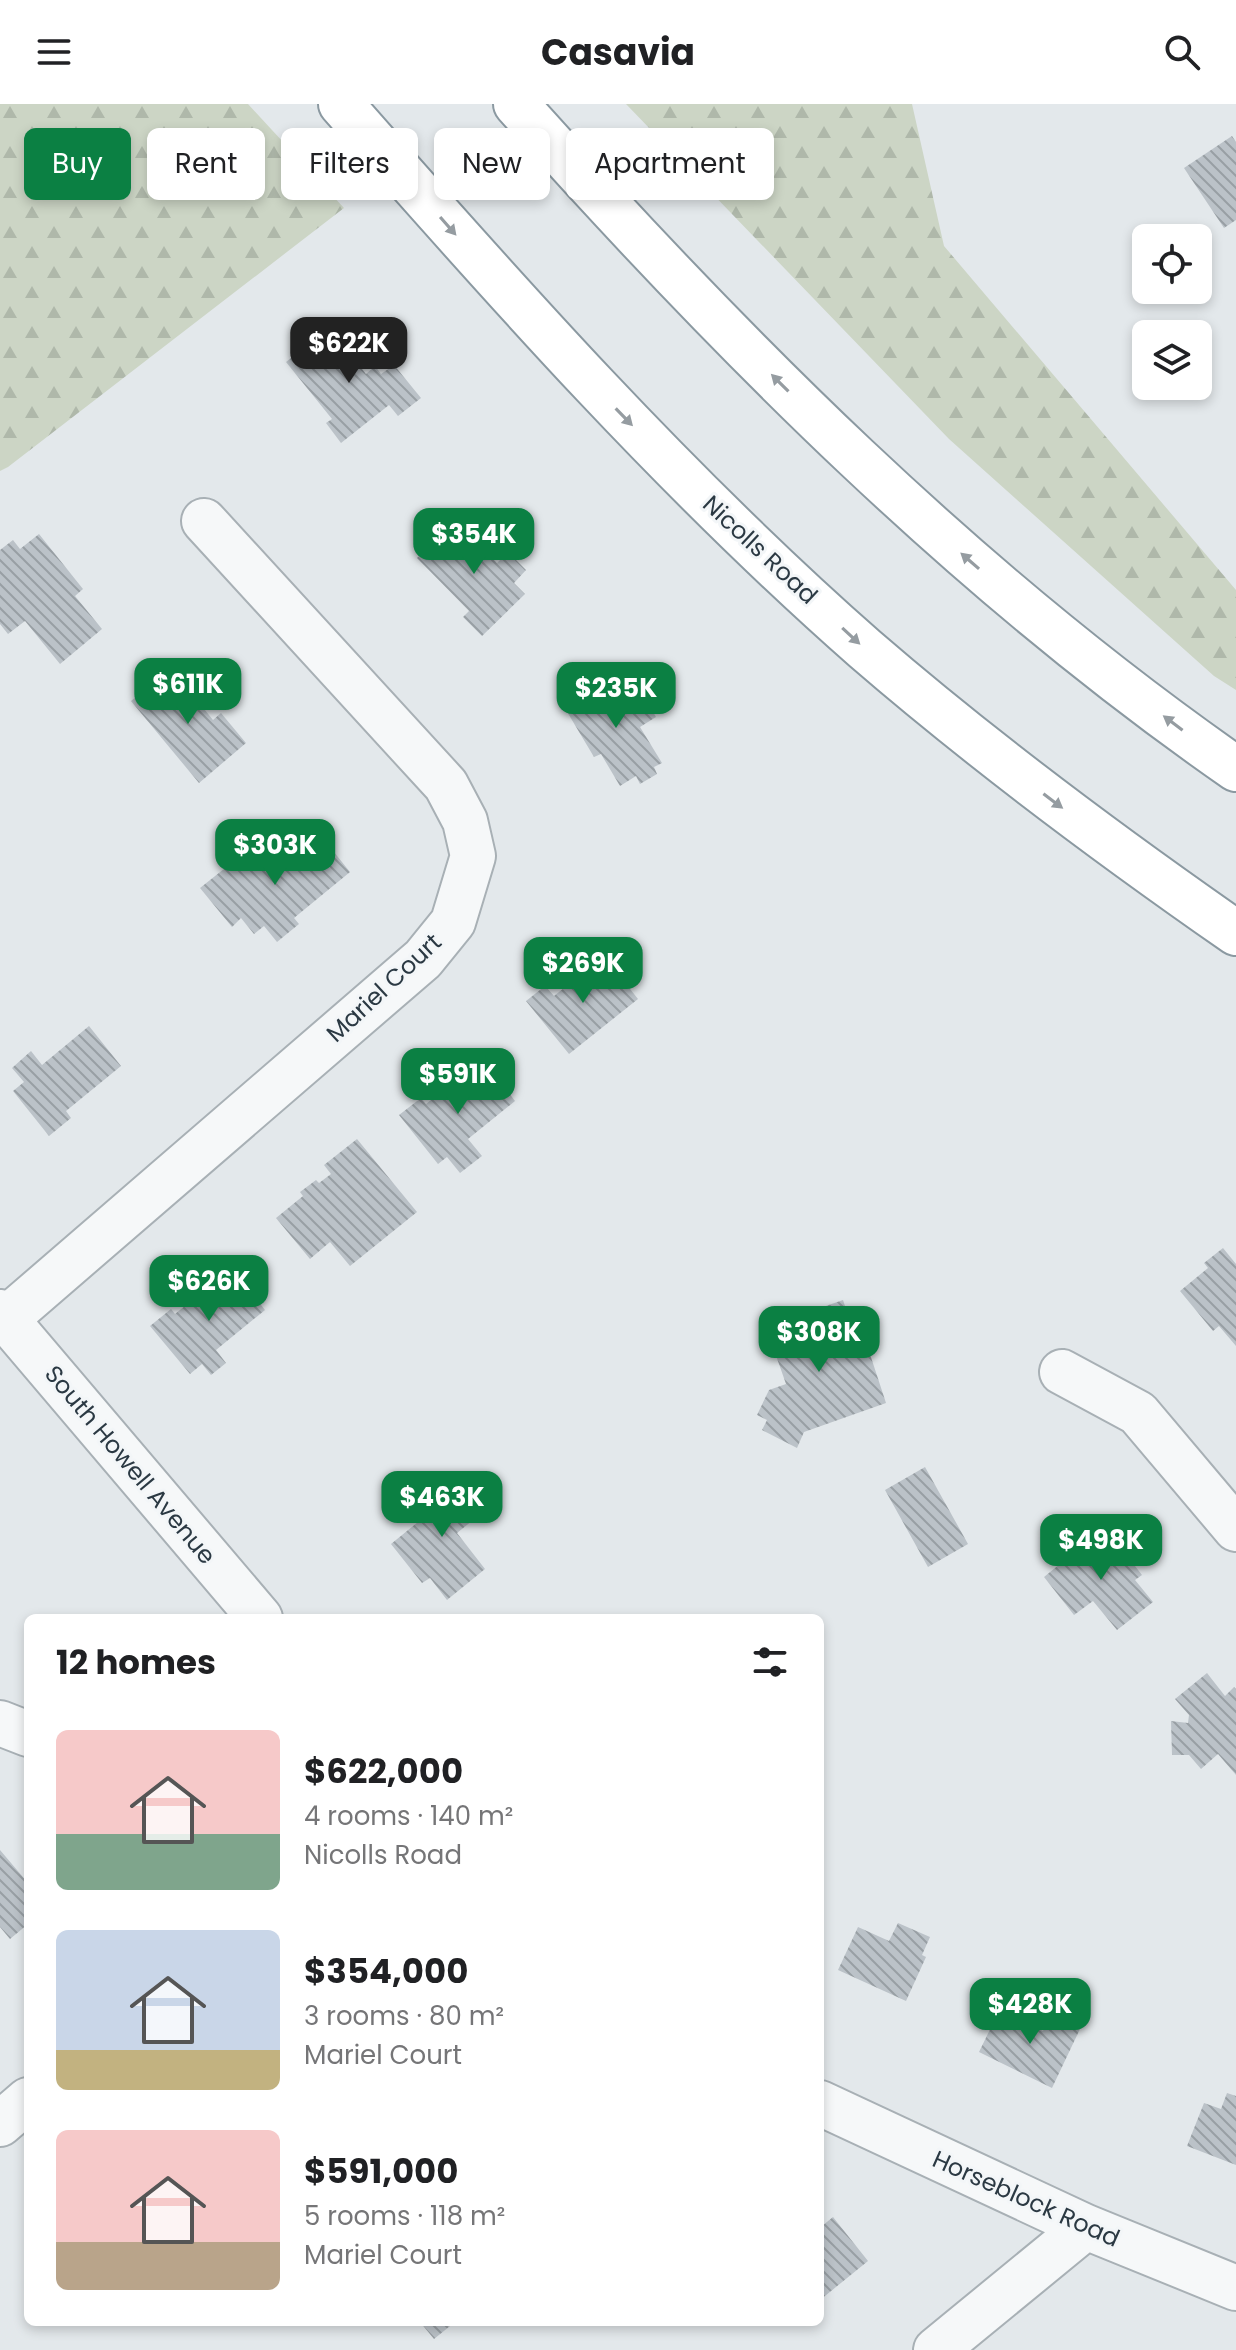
<!DOCTYPE html>
<meta charset="utf-8">
<style>
:root{--surface:#fff;--page:#f6f6f6;--text:#202124;--muted:#757577;--accent:#0b8043}
body{margin:0;font-family:Poppins,sans-serif;background:var(--page);color:var(--text);height:100vh;display:flex;flex-direction:column;font-size:30px;white-space:nowrap}
*{box-sizing:border-box;margin:0}
p{font-size:26px;color:var(--muted)}
.icon{flex:none;width:44px;height:44px;fill:none;stroke:currentColor;stroke-width:2;stroke-linecap:round;stroke-linejoin:round}
.map{position:relative;flex:1;overflow:hidden}
.panel{position:absolute;left:24px;top:1510px;width:800px;height:712px;display:flex;flex-direction:column;background:var(--surface);border-radius:12px;box-shadow:0 4px 12px #0003}
.panel>*{flex:none}
.guide{position:absolute;left:24px;top:24px;width:800px;height:72px;display:flex;gap:16px}
.buttons{position:absolute;left:1132px;top:120px;display:grid;gap:16px}
.buttons a{display:grid;place-items:center;width:80px;height:80px;border-radius:12px;background:var(--surface);box-shadow:0 4px 12px #0003;font-size:40px}
.price{position:absolute;translate:-50% -68px;padding:0 18px;border-radius:16px;background:var(--accent);color:#fff;font-size:26px;line-height:52px;filter:drop-shadow(0 2px 4px #0008)}
.price::after{content:'';position:absolute;left:50%;top:48px;width:24px;height:18px;margin-left:-12px;background:inherit;clip-path:polygon(0 0,100% 0,50% 100%)}
.price.active{background:#222;color:#fff}
ul{padding:0;list-style:none}
li{display:flex;align-items:center;gap:24px;height:200px;padding:0 32px}
li span{display:grid;place-items:center;flex:none;width:224px;height:160px;border-radius:12px;color:#555}
li>.icon{margin-inline-start:auto}
span .icon{width:96px;height:96px;fill:#fffc;stroke-width:1}
li b{font-size:34px}
h2{display:flex;justify-content:space-between;align-items:center;height:96px;padding:0 32px;font-size:34px}
.chip{padding:0 28px;border-radius:12px;background:var(--surface);box-shadow:0 4px 12px #0003;font-size:28px;line-height:72px}
.chip.active{background:var(--accent);color:#fff}
header{display:flex;justify-content:space-between;align-items:center;height:104px;padding:0 32px;background:var(--surface);font-size:36px;font-weight:700}
.map>svg:first-child{display:block}
.forest{fill:url(#forest-firs)}
.building{fill:url(#building-back-hatch)}
.lines{fill:none;stroke-linecap:round;stroke-linejoin:round}
.minor-casing{stroke:#a8b0b5;stroke-width:48}
.highway-casing{stroke:#8b99a1;stroke-width:48}
.minor{stroke:#f6f8f9;stroke-width:44}
.highway{stroke:#fff;stroke-width:44}
.oneway{fill:#959ca1}
.labels{text-anchor:middle;stroke-width:6;stroke-linejoin:round;paint-order:stroke}
.street-label{font-size:24px;fill:#2b3943;stroke:#f3f6f8}
</style>
<header><svg class="icon" aria-label="menu" viewBox="0 0 24 24"><path d="M4 6h16M4 12h16M4 18h16"/></svg>Casavia<svg class="icon" aria-label="search" viewBox="0 0 24 24"><circle cx="10" cy="10" r="6"/><path d="M15 15l6 6"/></svg></header>
<div class="map">
<svg width="1236" height="2246" viewBox="0 0 1236 2246">
<defs>
<pattern id="forest-firs" width="22" height="20" patternUnits="userSpaceOnUse" patternTransform="scale(2)"><rect width="22" height="20" fill="#ccd5c5"/><path d="M5 1l3.5 6h-7zM16 11l3.5 6h-7z" fill="#afb8aa"/></pattern>
<pattern id="building-back-hatch" width="6" height="6" patternUnits="userSpaceOnUse" patternTransform="scale(2)"><rect width="6" height="6" fill="#bbc2c8"/><path d="M-1 5l2 2M0 0l6 6M5-1l2 2" fill="none" stroke="#989fa4"/></pattern>
</defs>
<rect width="100%" height="100%" fill="#e3e8eb"/>
<!-- forest -->
<path class="forest" d="M0 0H248L344 104 8 363 0 367Z
M626 0H912L944 142 1236 486V586L1214 572 949 335Z"/>
<!-- building -->
<path class="building" d="M1232 32 1236 38V116L1224 124 1184 64Z
M329 224 366 270 375 262 381 270 394 261 421 294 398 312 389 301 341 339 326 319 332 315 286 258Z
M455 416 497 459 508 448 526 466 514 479 525 490 482 532 463 513 469 507 417 454Z
M39 430 83 485 75 492 102 525 60 560 25 517 8 530 0 520V446L13 436 20 445Z
M171 564 213 616 221 609 246 639 199 679 131 597Z
M610 573 621 591 637 581 656 613 640 623 662 659 654 663 657 670 640 680 636 672 620 682 601 650 594 653 563 601Z
M317 727 350 768 294 814 299 820 277 838 264 822 254 830 241 814 232 823 200 784 244 749H256L270 765Z
M604 852 638 895 569 950 526 897 545 882 554 892Z
M89 922 121 962 66 1007 71 1014 49 1032 13 987 24 978 12 964 31 947 42 961Z
M481 955 515 997 468 1035 482 1052 460 1069 447 1053 438 1060 399 1011 421 994 426 1000Z
M357 1035 417 1108 350 1162 330 1138 310 1155 276 1114 303 1092 300 1088 316 1076 319 1079 331 1070 324 1061Z
M1223 1144 1236 1160V1242L1219 1222 1213 1227 1180 1187 1208 1164 1204 1159Z
M232 1164 265 1206 216 1246 226 1259 211 1271 202 1260 190 1270 150 1222 171 1205 175 1210Z
M843 1196 858 1241 866 1238 886 1299 804 1328 797 1344 762 1326 767 1316 757 1311 769 1286 786 1280 766 1223Z
M925 1363 968 1440 928 1463 885 1386Z
M453 1370 483 1408 457 1429 485 1465 447 1496 430 1474 422 1479 391 1440 418 1418 408 1406Z
M1110 1430 1142 1471 1135 1476 1153 1498 1117 1526 1093 1497 1074 1511 1044 1473 1082 1442 1087 1448Z
M1207 1569 1225 1592 1234 1583 1236 1585V1671L1218 1650 1201 1665 1189 1651H1172L1171 1617 1188 1619 1189 1611 1175 1595Z
M0 1746 28 1779V1820L10 1835 0 1823Z
M898 1819 930 1833 922 1851 926 1853 906 1897 838 1866 858 1823 889 1837Z
M1000 1905 1043 1927 1051 1911 1080 1925 1052 1984 979 1948Z
M1227 1989 1236 1992V2061L1187 2042 1204 1999 1221 2005Z
M833 2113 868 2157 820 2196V2119L822 2122Z
M420 2218H455L434 2235Z"/>
<g class="lines">
<defs>
<path id="minor" d="M0 1208 260 1514
M6 1215 423 855 453 818 473 752 465 717 446 681 204 417
M1062 1268 1138 1309 1236 1425
M0 1619 28 1630
M820 1999 1086 2123 1236 2184
M0 2020 28 1996
M936 2246 1086 2123"/>
<path id="highway" d="M341 0C508 190 675 378 865 545 983 647 1108 740 1236 829
M516 0C734 244 967 478 1236 665"/>
</defs>
<!-- minor casing -->
<use href="#minor" class="minor-casing"/>
<!-- highway casing -->
<use href="#highway" class="highway-casing"/>
<!-- minor -->
<use href="#minor" class="minor"/>
<!-- highway -->
<use href="#highway" class="highway"/>
</g>
<!-- one-way arrows -->
<defs><path id="oneway-solid" d="M-6-.8H1V-3.2L6.5 0L1 3.2V.8H-6Z" transform="scale(2)"/></defs>
<g class="oneway">
<use href="#oneway-solid" transform="translate(448 122) rotate(49)"/>
<use href="#oneway-solid" transform="translate(780 279) rotate(-135)"/>
<use href="#oneway-solid" transform="translate(624 313) rotate(46)"/>
<use href="#oneway-solid" transform="translate(970 457) rotate(-139)"/>
<use href="#oneway-solid" transform="translate(851 532) rotate(43)"/>
<use href="#oneway-solid" transform="translate(1173 619) rotate(-143)"/>
<use href="#oneway-solid" transform="translate(1053 697) rotate(37)"/>
</g>
<g class="labels">
<!-- street labels -->
<g class="street-label">
<text transform="translate(760 446) rotate(43)" y="8">Nicolls Road</text>
<text transform="translate(384 884) rotate(-43)" y="8">Mariel Court</text>
<text transform="translate(130 1361) rotate(50)" y="8">South Howell Avenue</text>
<text transform="translate(1026 2095) rotate(24)" y="8">Horseblock Road</text>
</g>
</g>
</svg>
<div class="buttons">
<a><svg class="icon" aria-label="locate" viewBox="0 0 24 24"><circle cx="12" cy="12" r="6"/><path d="M12 2v4M12 18v4M2 12h4M18 12h4"/></svg></a>
<a><svg class="icon" aria-label="layers" viewBox="0 0 24 24"><path d="M12 4l9 5-9 5-9-5zM3 14l9 5 9-5"/></svg></a>
</div>
<b class="price active" style="left:349px;top:281px">$622K</b>
<b class="price" style="left:474px;top:472px">$354K</b>
<b class="price" style="left:188px;top:622px">$611K</b>
<b class="price" style="left:616px;top:626px">$235K</b>
<b class="price" style="left:275px;top:783px">$303K</b>
<b class="price" style="left:583px;top:901px">$269K</b>
<b class="price" style="left:458px;top:1012px">$591K</b>
<b class="price" style="left:209px;top:1219px">$626K</b>
<b class="price" style="left:819px;top:1270px">$308K</b>
<b class="price" style="left:442px;top:1435px">$463K</b>
<b class="price" style="left:1101px;top:1478px">$498K</b>
<b class="price" style="left:1030px;top:1942px">$428K</b>
<div class="guide">
<a class="chip active">Buy</a>
<a class="chip">Rent</a>
<a class="chip">Filters</a>
<a class="chip">New</a>
<a class="chip">Apartment</a>
</div>
<section class="panel">
<h2>12 homes<svg class="icon" aria-label="filters" viewBox="0 0 24 24"><path d="M4 7h16M4 17h16"/><circle cx="9" cy="7" r="2"/><circle cx="15" cy="17" r="2"/></svg></h2>
<ul>
<li><span style="background:linear-gradient(#f6c9c9 65%,#7fa58c 0)"><svg class="icon" aria-label="home" viewBox="0 0 24 24"><path d="M3 11l9-7 9 7M6 9v11h12V9"/></svg></span><div><b>$622,000</b><p>4 rooms · 140 m²</p><p>Nicolls Road</p></div></li>
<li><span style="background:linear-gradient(#c9d6e8 75%,#c2b280 0)"><svg class="icon" aria-label="home" viewBox="0 0 24 24"><path d="M3 11l9-7 9 7M6 9v11h12V9"/></svg></span><div><b>$354,000</b><p>3 rooms · 80 m²</p><p>Mariel Court</p></div></li>
<li><span style="background:linear-gradient(#f6c9c9 70%,#b9a48a 0)"><svg class="icon" aria-label="home" viewBox="0 0 24 24"><path d="M3 11l9-7 9 7M6 9v11h12V9"/></svg></span><div><b>$591,000</b><p>5 rooms · 118 m²</p><p>Mariel Court</p></div></li>
</ul>
</section>
</div>
